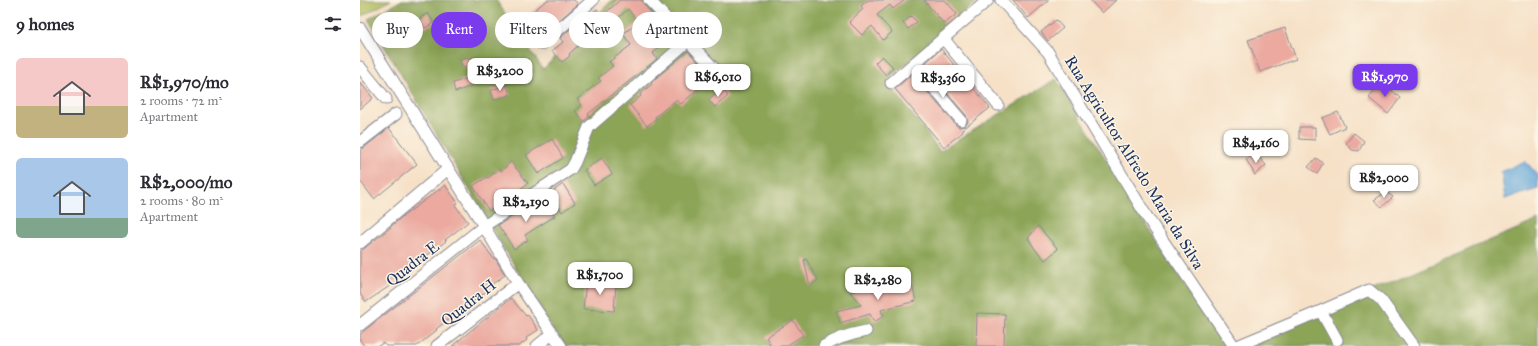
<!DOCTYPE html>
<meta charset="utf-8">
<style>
:root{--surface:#fff;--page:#f7f7f7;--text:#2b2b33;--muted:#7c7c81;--accent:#7c3aed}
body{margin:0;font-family:"IM FELL Great Primer",serif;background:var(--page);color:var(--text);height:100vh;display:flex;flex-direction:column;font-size:15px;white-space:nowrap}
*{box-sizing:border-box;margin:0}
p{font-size:13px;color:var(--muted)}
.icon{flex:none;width:22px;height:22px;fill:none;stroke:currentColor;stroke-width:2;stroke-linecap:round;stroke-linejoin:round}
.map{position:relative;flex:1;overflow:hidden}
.details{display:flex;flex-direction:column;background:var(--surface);width:360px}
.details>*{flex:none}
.hud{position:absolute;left:12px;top:12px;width:380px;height:36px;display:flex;gap:8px}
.price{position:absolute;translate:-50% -34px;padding:0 9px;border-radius:8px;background:#fff;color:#222;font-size:13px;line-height:26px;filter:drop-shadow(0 1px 2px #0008)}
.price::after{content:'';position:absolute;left:50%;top:24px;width:12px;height:9px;margin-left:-6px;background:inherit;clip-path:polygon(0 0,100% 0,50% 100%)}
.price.selected{background:var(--accent);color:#fff}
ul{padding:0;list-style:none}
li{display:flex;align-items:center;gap:12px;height:100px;padding:0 16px}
li span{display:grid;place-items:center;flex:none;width:112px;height:80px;border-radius:6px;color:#555}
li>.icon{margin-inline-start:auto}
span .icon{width:48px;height:48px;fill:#fffc;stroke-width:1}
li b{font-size:17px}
h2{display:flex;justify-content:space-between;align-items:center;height:48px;padding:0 16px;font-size:17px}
.chip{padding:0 14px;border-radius:18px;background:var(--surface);box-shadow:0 4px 16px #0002;font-size:14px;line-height:36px}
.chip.selected{background:var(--accent);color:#fff}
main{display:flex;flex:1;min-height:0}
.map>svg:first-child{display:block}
.green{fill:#afbc5f;stroke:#65765e}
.forest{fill:#8ba456;stroke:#536a5a}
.water{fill:#65a8d9;stroke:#406c9c}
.building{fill:#eba99f}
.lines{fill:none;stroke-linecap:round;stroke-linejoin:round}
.minor-casing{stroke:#888892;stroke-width:13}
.minor{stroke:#fff;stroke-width:11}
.labels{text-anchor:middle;stroke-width:3;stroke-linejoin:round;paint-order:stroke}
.street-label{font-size:16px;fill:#1b2f5e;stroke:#fcf5e5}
</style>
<main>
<section class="details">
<h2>9 homes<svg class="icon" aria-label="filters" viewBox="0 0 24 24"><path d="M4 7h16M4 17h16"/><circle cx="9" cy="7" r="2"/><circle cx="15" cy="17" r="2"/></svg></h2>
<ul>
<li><span style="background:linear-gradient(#f6c9c9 60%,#c2b280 0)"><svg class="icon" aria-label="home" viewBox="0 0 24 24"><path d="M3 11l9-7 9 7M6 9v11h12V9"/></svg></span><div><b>R$1,970/mo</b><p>2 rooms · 72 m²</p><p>Apartment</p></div></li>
<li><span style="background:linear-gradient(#a9c7e8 75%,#7fa58c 0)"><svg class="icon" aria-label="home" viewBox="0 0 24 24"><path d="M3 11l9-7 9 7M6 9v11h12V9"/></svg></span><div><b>R$2,000/mo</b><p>2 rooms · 80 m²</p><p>Apartment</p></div></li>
</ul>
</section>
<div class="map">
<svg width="1178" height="346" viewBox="0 0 1178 346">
<rect width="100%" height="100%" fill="#fcf5e5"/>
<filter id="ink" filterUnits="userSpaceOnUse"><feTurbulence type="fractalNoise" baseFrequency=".025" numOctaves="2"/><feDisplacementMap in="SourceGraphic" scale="8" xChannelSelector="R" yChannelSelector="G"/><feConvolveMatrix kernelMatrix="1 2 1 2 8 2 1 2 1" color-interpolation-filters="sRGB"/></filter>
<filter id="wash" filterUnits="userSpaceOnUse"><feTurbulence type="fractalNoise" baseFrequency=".012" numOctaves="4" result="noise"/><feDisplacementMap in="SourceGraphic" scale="16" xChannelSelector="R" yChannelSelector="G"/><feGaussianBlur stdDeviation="0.9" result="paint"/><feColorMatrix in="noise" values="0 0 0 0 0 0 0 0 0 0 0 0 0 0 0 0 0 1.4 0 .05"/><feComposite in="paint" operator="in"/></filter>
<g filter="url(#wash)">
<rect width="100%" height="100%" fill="#f6e1c7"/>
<!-- green -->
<path class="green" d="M0 0H31L2 16 0 13Z"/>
<!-- forest -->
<path class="forest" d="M42 0H136L183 69 252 0H619L527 81 580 151 696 79 798 243 866 346H202L8 19Z
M1178 220V346H881Z"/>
<!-- water -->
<path class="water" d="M1165 161 1178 175V189L1145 199 1141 172Z"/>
<g id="blocks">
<!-- building -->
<path class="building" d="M187 0H214L218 4 176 40 161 21Z
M260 0H281L311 38 293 53 297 59 228 114 230 116 224 121 215 111 222 105 217 99 241 81 238 78 253 66 249 62 271 45 263 34 278 22 268 9 255 21 253 19 231 36 232 38 223 46 221 43 209 54 210 56 202 62 192 51 203 42 200 38 226 15 227 16 237 9 242 16Z
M508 0H545L533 9 530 5 517 15 532 32 523 40 512 26 502 35 489 22 503 9 501 6Z
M564 0H585L597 14 584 24Z
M653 0H689L668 18Z
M730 0H756L742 13Z
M68 13 74 23 65 28 60 18Z
M551 16 557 22 548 29 543 23Z
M696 20 703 28 688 41 681 32Z
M35 24 42 33 28 44 20 34Z
M925 28 936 59 900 72 888 40Z
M581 49 630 108 602 130 603 132 584 147 535 89 552 74 596 125 599 127 605 126 608 122 606 115 563 65Z
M328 51 350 75 336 87 338 89 321 104 316 100 295 117 296 119 287 126 270 105 281 96 280 94 292 84 291 82Z
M522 56 533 67 526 75 515 63Z
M108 57 111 65 103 68 100 60Z
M109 78 112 86 95 92 93 83Z
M1022 81 1040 98 1028 114 1009 98Z
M0 82 13 98 0 109Z
M147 85 150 95 134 100 131 90Z
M362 88 368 96 355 107 348 100Z
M978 112 985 127 970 134 962 118Z
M939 127H955V140L939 139Z
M29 128 57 164 14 199 0 181V151Z
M994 133 1004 141 999 151 992 150 986 143Z
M192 139 203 158 178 174 166 155Z
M896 154 906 165 895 175 886 159Z
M242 158 252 174 234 185 224 170Z
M956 158 963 163 957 174 948 167Z
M151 162 168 183 159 190 158 189 143 201 129 211 113 186 127 177 128 178 139 169 141 171Z
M203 184 215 203 202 212 190 193Z
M85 185 98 203 95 205 108 222 85 240 86 241 56 264 36 280 37 281 6 302 0 294V252L31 227V226L42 217Z
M1026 192 1033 197 1022 207 1014 200Z
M181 199 195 216 165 235 168 240 154 249 138 225Z
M678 226 698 249 685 260 675 249 668 238Z
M120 240 134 259 135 258 145 275 125 289 127 291 76 329 77 330 57 346H26L23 343 18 346H4L0 340V334Z
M446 259 458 280 450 286 444 260Z
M226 281 256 284 254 311 223 309Z
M551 281 556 301 521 310 524 316 514 322 510 314 480 323 476 311 501 305 490 292 510 287 512 291Z
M151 298 166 316 168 315 178 330 166 338 167 340 159 346H92Z
M617 313 645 314 644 346H616Z
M433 320 443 335 426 346H411L406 337Z"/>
</g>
</g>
<g filter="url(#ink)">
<use href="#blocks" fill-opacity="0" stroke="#888892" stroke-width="1"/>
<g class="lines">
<defs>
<path id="minor" d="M289 0 368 83
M641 0 688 52 787 217 874 346
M0 28 124 226 158 283 201 346
M583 38 638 105
M182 44 233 0
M553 64 601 120
M0 67 26 99
M531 83 628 0
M0 142 36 114
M0 243 88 169
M0 325 124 226 211 169 215 162 229 127 328 41
M977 340 961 311 1009 290 1021 300 1054 346
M77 346 158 283
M177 346 192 334
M464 346C477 338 491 334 506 331
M877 346 961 311"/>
</defs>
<!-- minor casing -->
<use href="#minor" class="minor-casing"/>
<!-- minor -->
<use href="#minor" class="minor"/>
</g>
</g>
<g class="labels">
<!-- street labels -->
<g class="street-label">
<text transform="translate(775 162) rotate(58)" y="6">Rua Agricultor Alfredo Maria da Silva</text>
<text transform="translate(52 263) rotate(-38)" y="6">Quadra E</text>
<text transform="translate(108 302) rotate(-38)" y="6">Quadra H</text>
</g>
</g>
</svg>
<b class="price" style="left:140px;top:92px">R$3,200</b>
<b class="price" style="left:358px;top:98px">R$6,010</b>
<b class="price selected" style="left:1025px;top:98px">R$1,970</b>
<b class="price" style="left:583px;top:99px">R$3,360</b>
<b class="price" style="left:896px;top:164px">R$4,160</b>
<b class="price" style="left:1024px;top:199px">R$2,000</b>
<b class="price" style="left:166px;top:223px">R$2,190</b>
<b class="price" style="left:240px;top:296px">R$1,700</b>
<b class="price" style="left:518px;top:301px">R$2,280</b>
<div class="hud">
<a class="chip">Buy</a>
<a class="chip selected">Rent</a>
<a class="chip">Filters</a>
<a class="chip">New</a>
<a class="chip">Apartment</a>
</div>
</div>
</main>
